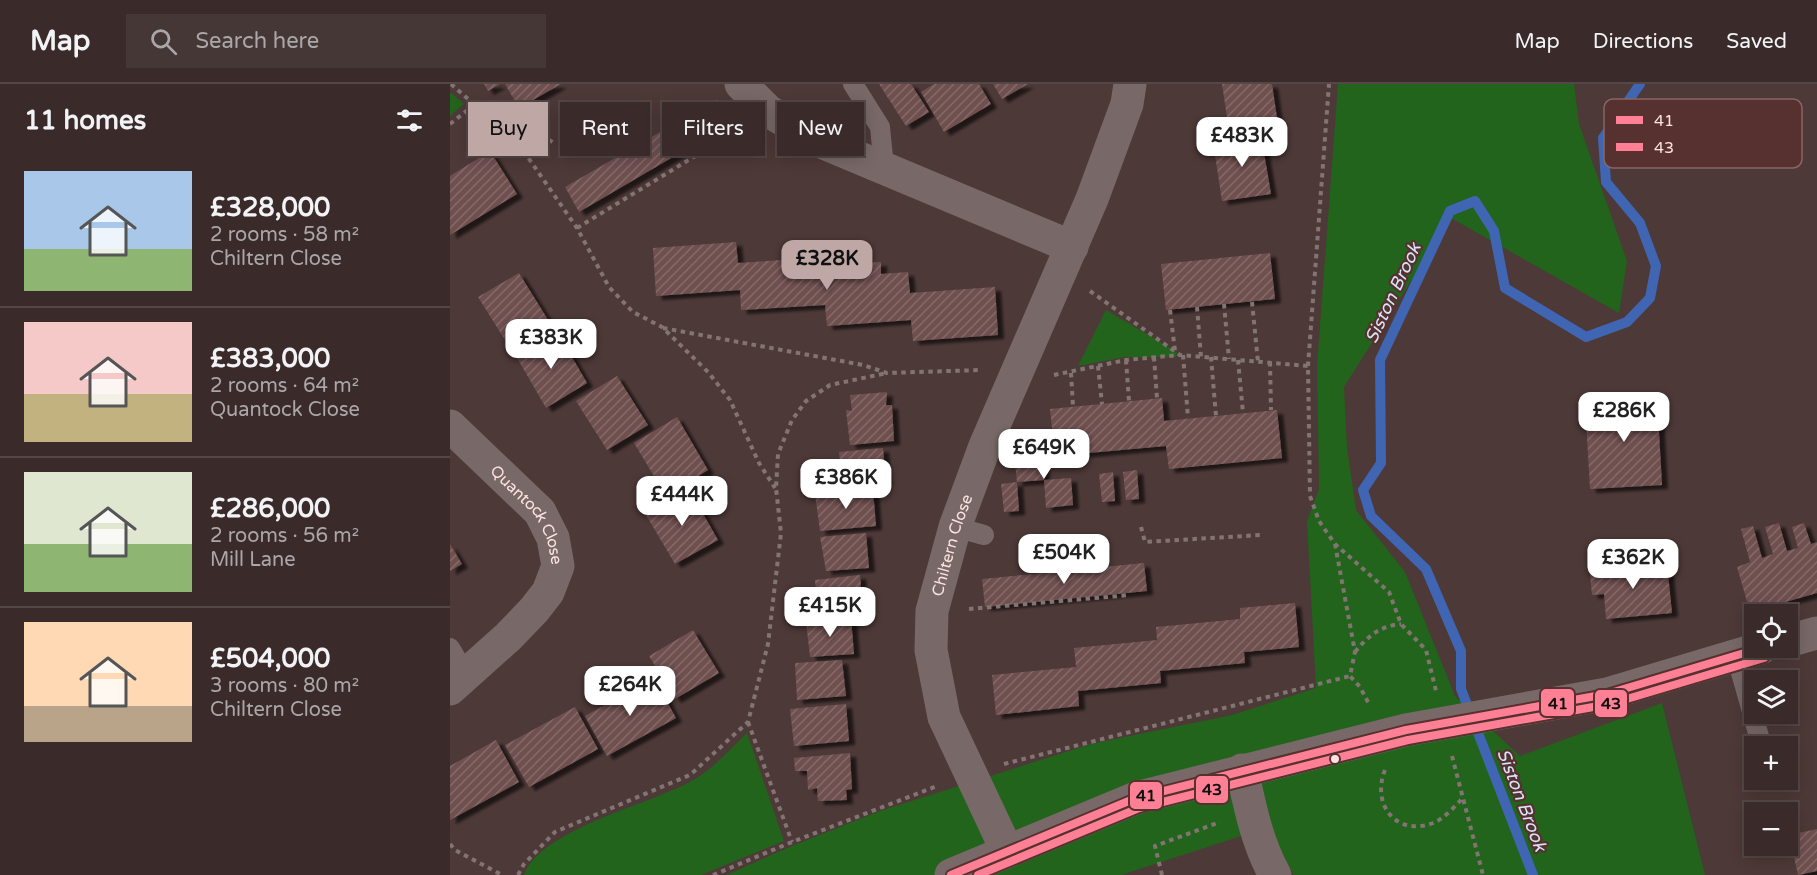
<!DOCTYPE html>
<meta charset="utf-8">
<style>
:root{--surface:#3a2b2a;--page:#453736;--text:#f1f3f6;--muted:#aba7a8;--line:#544747;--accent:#bea7a5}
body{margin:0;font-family:"Varela Round",sans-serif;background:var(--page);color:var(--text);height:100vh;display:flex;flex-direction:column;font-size:22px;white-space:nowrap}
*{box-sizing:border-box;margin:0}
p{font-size:20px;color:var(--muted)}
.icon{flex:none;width:33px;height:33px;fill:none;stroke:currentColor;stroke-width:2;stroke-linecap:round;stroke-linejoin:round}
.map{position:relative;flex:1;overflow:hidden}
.drawer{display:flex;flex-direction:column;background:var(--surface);width:450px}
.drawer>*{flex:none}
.hud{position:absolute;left:18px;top:18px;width:570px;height:54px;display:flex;gap:12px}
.tools{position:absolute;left:1294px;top:520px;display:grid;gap:12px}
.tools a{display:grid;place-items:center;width:54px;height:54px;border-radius:0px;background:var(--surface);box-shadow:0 3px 15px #0003,0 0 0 2px var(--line);font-size:30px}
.price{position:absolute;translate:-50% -51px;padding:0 14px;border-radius:12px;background:#fff;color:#222;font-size:20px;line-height:39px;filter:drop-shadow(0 2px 3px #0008)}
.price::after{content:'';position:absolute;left:50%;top:36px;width:18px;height:14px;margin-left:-9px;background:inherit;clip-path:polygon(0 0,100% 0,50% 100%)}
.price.selected{background:var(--accent);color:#111}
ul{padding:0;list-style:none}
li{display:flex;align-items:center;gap:18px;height:150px;padding:0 24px}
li+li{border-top:2px solid var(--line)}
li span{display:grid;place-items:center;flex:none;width:168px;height:120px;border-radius:0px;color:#555}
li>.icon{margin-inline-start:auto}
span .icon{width:72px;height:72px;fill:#fffc;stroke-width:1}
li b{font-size:26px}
h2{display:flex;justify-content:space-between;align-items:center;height:72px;padding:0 24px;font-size:26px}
.tag{padding:0 21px;border-radius:0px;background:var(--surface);box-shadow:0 3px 15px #0003,0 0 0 2px var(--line);font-size:21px;line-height:54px}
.tag.selected{background:var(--accent);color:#111}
header{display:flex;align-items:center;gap:36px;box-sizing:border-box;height:84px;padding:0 30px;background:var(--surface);border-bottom:2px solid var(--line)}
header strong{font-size:28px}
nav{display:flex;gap:33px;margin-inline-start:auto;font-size:21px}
.search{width:420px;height:54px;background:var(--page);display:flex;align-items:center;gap:15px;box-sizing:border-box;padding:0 21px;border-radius:0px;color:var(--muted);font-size:22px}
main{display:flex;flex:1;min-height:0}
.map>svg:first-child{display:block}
.green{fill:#22641c}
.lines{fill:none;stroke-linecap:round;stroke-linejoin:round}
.stream{stroke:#3f65b3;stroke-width:10}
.building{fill:url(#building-hatch);filter:url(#shadow)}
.path{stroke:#837474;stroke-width:4;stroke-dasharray:4.5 4.5;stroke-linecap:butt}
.service{stroke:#786968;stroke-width:20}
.minor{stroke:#786968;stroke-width:33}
.bus-1-casing{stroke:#56312f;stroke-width:12}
.bus-2-casing{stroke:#56312f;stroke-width:12}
.bus-1{stroke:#ff8094;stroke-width:8}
.bus-2{stroke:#ff8094;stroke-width:8}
.bus-dot{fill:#fbe2e0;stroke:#56312f;stroke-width:2}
.labels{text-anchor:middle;stroke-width:4.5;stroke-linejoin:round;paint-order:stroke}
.street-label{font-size:16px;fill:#fbe2e0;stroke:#56312f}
.water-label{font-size:18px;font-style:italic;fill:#d8e4fc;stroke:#56312f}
.key{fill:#56312f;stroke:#886664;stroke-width:1.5}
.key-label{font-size:16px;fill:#fbe2e0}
.line-badge{stroke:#56312f;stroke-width:2}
.pale-badge-label{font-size:16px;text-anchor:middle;font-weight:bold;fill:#111}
</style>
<header>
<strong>Map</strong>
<div class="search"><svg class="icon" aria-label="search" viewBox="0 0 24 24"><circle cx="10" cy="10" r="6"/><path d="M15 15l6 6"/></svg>Search here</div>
<nav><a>Map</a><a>Directions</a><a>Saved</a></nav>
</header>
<main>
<section class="drawer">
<h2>11 homes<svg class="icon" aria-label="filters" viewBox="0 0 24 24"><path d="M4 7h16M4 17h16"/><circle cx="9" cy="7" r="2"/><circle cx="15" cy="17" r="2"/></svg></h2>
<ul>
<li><span style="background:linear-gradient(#a9c7e8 65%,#8fb573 0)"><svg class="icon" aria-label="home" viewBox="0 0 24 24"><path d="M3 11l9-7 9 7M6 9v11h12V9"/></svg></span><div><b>£328,000</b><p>2 rooms · 58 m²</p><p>Chiltern Close</p></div></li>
<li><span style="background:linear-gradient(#f6c9c9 60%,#c2b280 0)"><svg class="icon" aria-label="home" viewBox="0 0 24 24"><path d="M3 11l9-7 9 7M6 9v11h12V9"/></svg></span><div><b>£383,000</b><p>2 rooms · 64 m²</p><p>Quantock Close</p></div></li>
<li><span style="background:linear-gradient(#dfe7d0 60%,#8fb573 0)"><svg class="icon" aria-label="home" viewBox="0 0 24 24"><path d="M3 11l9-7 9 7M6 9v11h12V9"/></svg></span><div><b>£286,000</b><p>2 rooms · 56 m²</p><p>Mill Lane</p></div></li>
<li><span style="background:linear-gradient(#ffd9b3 70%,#b9a48a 0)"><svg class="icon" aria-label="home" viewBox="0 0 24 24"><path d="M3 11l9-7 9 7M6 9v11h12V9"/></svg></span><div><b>£504,000</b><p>3 rooms · 80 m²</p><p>Chiltern Close</p></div></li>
</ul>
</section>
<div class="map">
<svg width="1367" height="791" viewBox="0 0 1367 791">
<defs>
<pattern id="building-hatch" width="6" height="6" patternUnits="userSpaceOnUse" patternTransform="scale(1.5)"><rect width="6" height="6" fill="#6f5050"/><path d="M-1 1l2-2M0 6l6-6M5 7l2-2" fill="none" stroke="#846969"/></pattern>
<filter id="shadow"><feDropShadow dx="6" dy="4" stdDeviation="1.5" flood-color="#0009"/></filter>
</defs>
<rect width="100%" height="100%" fill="#4d3938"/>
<!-- green -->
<path class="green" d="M888 0H1124L1129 40 1177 177 1169 229 1001 134 894 303 897 364 906 426 955 488 1005 612 1070 672 1212 619 1255 791H844L829 764 822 742 671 791H277L337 764 430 727 641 660 782 631 866 604 857 437 869 405 867 282Z
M0 8 14 20 0 32Z
M656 226 727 268 726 273H675L628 282Z
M297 649 334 757 251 791H74C91 744 204 720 245 695 265 683 281 664 297 649Z"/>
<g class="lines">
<!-- stream -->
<path class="stream" d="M1083 791 1011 605V567L976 485 921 432 913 406 931 379 930 276 1000 127 1025 117 1044 147 1055 204 1136 253 1177 238 1200 214 1206 182 1190 139 1156 98 1153 54 1190 0"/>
</g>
<!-- building -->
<path class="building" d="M34 0H50L38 7Z
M55 0H111L69 24Z
M429 0H461L479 28 456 42Z
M484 0H529L541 20 494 48 471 8Z
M543 0H578L552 15Z
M772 0H822L828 41 779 47Z
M267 15 281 39 129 128 115 103Z
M811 51 821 110 772 117 763 58Z
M40 67 67 110 0 151V92Z
M286 158 288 179 373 173V182L431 178V190L458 188 460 209 545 203 548 251 463 257 461 236 377 242 375 221 291 226 290 206 206 212 203 164Z
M820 169 825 215 716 226 711 180Z
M69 189 100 239 60 264 28 213Z
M107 247 137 299 96 324 66 272Z
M167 292 198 341 157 366 126 317Z
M437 308 436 321H442L444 357 400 361 396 326 402 327 400 311Z
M1207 313 1212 401 1140 405 1135 318Z
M712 314 714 337 827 326 832 374 719 385 716 362 605 372 600 325Z
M227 333 258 386 216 412 184 359Z
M433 364 436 398 392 403 389 368Z
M592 368 594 396 621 394 623 421 596 424 594 396 567 398 564 370Z
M687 386 689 415 676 416 673 388Z
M663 388 665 417 652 418 649 390Z
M567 398 569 427 554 428 551 400Z
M239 405 268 456 225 480 196 431Z
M423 406 426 442 370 447 365 410Z
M1329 439 1337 467 1348 464 1342 443 1354 439 1361 460 1367 458V509L1300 528 1287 483 1300 478 1291 445 1303 442 1312 474 1323 470 1315 443Z
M416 449 419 484 376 487 370 453Z
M0 460 12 480 0 487Z
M1183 476V483L1217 480 1222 529 1156 535 1154 510 1142 511 1140 490 1159 488 1158 479Z
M694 479 697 507 535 523 532 495Z
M410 491 413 528 368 531 365 496Z
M845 519 849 563 794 568 795 579 710 587 711 599 628 607 629 622 546 631 542 591 626 583 624 564 707 556 706 543 790 535V524Z
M401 534 404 570 360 573 356 538Z
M243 546 269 589 225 615 199 572Z
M392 576 396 612 347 616 345 579Z
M204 594 226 634 157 672 135 632Z
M396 620 399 657 344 662 340 625Z
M125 623 148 665 79 703 55 661Z
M46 656 69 698 0 736V682Z
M400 669 402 705 396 706 397 716 368 717 367 704 358 706 357 687H345L344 674Z
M1367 745V787L1348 791 1339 751Z"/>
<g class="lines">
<!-- path -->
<path class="path" d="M1 0 68 59 127 144 159 203 183 228 212 243 258 288 280 316 309 379 325 404
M0 40 24 21
M68 59 88 48 105 60
M127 144 288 46
M640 207 730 271 858 282 860 412 869 437 885 460 939 508 951 540 976 566 986 607
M802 218 808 278
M774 220 779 275
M747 223 751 273
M720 226 725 267
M213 244 413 281 437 289 531 286
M733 271 738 334
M704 273 707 315
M761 273 766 332
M676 276 679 317
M788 276 793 329
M820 278 821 326
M648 282 652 320
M858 282 879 0
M621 289 623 322
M604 291 676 276 729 271
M691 443 695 458 811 451
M885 460 905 568 900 592 910 603 919 620
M519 525 680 511
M905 568C918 552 930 542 951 540
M298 638 342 758
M1002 672 1033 791
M554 680 900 592
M935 686C921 720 946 753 983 739 994 735 1004 723 1012 715
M0 760 5 766 52 791
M68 791 74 780 105 748 240 691 298 638 318 560 331 449 326 404 328 370 342 336 356 317 380 301 437 289
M263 791 342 758 487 702
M712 791 705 762 770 738"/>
<!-- service -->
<path class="service" d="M403 0 430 43 434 84
M505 443 534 451
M0 564 16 591
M1286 571 1312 663"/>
<!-- minor -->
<g class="minor">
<path d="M291 0 318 27 369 57 622 163"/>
<path id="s1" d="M0 342 90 428 103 454 108 482 98 508 84 526 58 553 0 605"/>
<path d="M1338 557 1367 549"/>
<path d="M792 686C800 723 807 759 825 791"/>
<path id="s2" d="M557 767 494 633 481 566 482 527 505 443 535 362 642 115 677 20 680 0"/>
<path d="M501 791 686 714 956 646 1157 610 1311 564"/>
</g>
<defs>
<path id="bus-1" d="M501 791 686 714 956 646 1157 610 1311 564"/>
<path id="bus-2" d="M528 791 689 724 958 656 1160 620 1314 574"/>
</defs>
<!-- bus-1 casing -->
<use href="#bus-1" class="bus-1-casing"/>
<!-- bus-2 casing -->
<use href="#bus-2" class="bus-2-casing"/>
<!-- bus-1 -->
<use href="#bus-1" class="bus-1"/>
<!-- bus-2 -->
<use href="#bus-2" class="bus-2"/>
</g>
<!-- markers -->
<circle class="bus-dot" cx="885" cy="675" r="5"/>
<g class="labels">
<!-- street labels -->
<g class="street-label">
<text dy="6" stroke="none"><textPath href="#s1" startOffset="120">Quantock Close</textPath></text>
<text dy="6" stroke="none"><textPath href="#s2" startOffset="324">Chiltern Close</textPath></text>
</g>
<!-- water labels -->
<g class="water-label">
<text transform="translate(943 209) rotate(-65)" y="6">Siston Brook</text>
<text transform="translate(1072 716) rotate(69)" y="6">Siston Brook</text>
</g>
</g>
<!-- legend -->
<rect x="1154" y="15" width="198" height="69" rx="9" class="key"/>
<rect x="1166" y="32" width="27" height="8" fill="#ff8094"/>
<rect x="1166" y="59" width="27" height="8" fill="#ff8094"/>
<g class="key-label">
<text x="1204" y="42">41</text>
<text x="1204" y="69">43</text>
</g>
<g class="line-badge">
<rect x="1090" y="604" width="35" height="29" rx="6" fill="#ff8094"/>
<rect x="1144" y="605" width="34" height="29" rx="6" fill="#ff8094"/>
<rect x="745" y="691" width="34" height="29" rx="6" fill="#ff8094"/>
<rect x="679" y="697" width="34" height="29" rx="6" fill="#ff8094"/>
</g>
<g class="pale-badge-label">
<text x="1108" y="625">41</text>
<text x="1161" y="625">43</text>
<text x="762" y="711">43</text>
<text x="696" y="717">41</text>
</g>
</svg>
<div class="tools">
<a><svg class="icon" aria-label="locate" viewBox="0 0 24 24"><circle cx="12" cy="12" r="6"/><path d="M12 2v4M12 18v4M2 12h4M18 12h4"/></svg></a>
<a><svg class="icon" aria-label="layers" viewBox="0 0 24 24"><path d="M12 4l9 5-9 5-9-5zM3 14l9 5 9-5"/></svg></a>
<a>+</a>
<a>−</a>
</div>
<b class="price" style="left:792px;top:84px">£483K</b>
<b class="price selected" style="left:377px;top:207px">£328K</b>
<b class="price" style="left:101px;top:286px">£383K</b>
<b class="price" style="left:1174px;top:359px">£286K</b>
<b class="price" style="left:594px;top:396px">£649K</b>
<b class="price" style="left:396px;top:426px">£386K</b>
<b class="price" style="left:232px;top:443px">£444K</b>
<b class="price" style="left:614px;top:501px">£504K</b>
<b class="price" style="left:1183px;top:506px">£362K</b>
<b class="price" style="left:380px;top:554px">£415K</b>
<b class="price" style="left:180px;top:633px">£264K</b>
<div class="hud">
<a class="tag selected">Buy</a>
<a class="tag">Rent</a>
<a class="tag">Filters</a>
<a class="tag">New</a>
</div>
</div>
</main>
